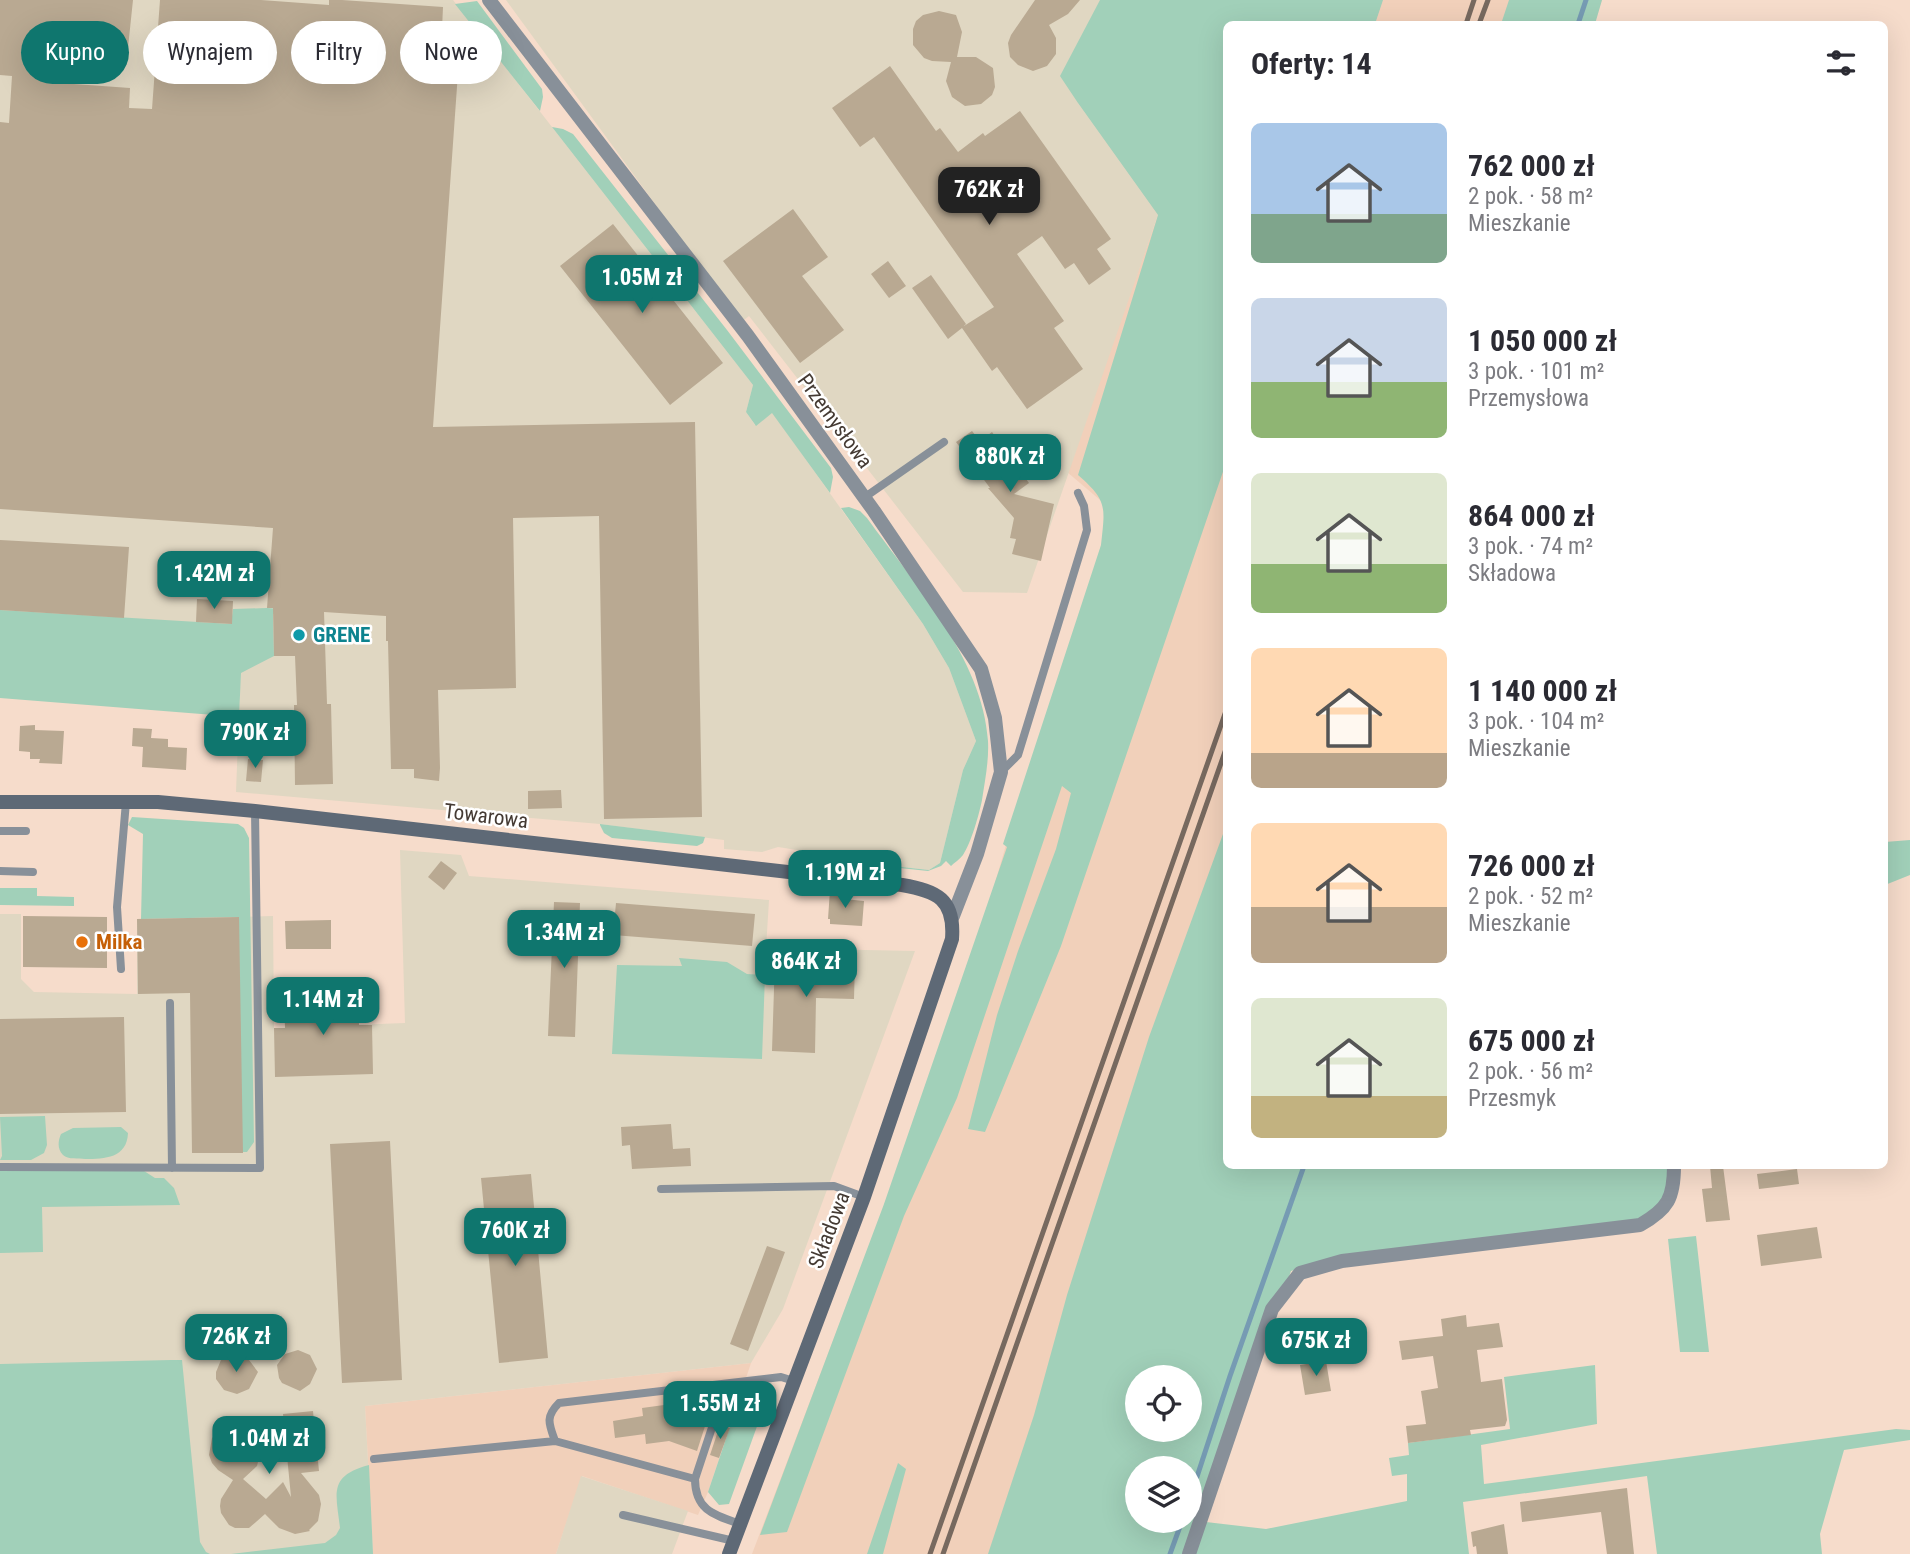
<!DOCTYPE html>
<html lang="pl">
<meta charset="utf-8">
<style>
:root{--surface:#fff;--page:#f2f2f3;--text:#2b2b33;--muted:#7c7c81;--accent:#0f766e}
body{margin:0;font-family:"Roboto Condensed",sans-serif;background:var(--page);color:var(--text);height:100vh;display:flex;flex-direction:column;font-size:26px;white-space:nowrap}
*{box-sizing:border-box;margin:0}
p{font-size:23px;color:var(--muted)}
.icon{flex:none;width:38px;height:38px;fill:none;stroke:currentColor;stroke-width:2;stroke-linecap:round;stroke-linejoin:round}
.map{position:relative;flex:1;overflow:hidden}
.sheet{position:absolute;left:1223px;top:21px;width:665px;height:1148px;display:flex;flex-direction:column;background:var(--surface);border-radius:10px;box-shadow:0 7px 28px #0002}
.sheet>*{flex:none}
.banner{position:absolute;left:21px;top:21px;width:665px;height:63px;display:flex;gap:14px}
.buttons{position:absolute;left:1125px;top:1365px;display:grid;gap:14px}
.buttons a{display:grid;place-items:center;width:77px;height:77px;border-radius:50%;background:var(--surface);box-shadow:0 7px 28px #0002;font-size:35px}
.price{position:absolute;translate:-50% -60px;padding:0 16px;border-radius:14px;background:var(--accent);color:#fff;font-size:23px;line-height:46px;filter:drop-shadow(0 2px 4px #0008)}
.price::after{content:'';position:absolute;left:50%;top:42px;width:21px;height:16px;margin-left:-10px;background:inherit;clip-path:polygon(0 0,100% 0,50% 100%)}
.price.current{background:#222;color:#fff}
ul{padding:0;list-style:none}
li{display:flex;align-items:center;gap:21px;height:175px;padding:0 28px}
li span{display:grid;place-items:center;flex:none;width:196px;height:140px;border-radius:10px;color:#555}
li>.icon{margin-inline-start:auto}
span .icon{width:84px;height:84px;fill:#fffc;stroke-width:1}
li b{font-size:30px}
h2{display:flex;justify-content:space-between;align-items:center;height:84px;padding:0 28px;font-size:30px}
.chip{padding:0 24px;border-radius:32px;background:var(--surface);box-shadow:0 7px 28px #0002;font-size:24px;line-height:63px}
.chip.current{background:var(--accent);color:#fff}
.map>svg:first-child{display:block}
.built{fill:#f1d0ba;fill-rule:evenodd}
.industrial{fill:#e0d7c2}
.green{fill:#a1d0b9;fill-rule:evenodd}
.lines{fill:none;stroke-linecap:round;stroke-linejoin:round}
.stream{stroke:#769bb3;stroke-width:5}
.building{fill:#b9a992}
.lane{stroke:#889099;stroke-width:8}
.street{stroke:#889099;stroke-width:14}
.secondary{stroke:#5e6976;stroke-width:14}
.rail{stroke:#77695f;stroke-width:5}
.culture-dot{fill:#0f9aa8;stroke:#fff;stroke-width:2.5}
.food-dot{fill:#e8710a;stroke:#fff;stroke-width:2.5}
.labels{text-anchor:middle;stroke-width:5;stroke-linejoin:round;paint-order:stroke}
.street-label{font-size:21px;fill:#443a33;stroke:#fff}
.culture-label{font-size:21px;font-weight:bold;fill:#0d838f;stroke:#fff;text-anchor:start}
.food-label{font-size:21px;font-weight:bold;fill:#c56008;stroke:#fff;text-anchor:start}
</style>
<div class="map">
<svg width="1910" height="1554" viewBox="0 0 1910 1554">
<rect width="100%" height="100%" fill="#f6dccb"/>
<!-- built -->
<path class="built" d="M1107 0H1602L1594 24H1227L1225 1463 1195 1554H752L956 1017 1022 790 1104 545 1106 505 1067 472 1158 215 1078 103ZM1138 1377H1190V1430H1138ZM1138 1468H1190V1521H1138Z
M751 1363 708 1492 698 1515 582 1476 556 1554H373L365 1406Z"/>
<!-- industrial -->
<path class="industrial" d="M0 0H453L753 385 746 412 755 425 772 412 923 624 949 668 976 741 963 770 940 863 929 870 821 858 810 852 778 847 762 852 724 849V840L600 824 236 792 242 636 0 621Z
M506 0H1107L1078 103 1158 215 1027 593 963 592 749 316 744 320 688 249Z
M400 850 461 855 469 876 769 900 766 948 915 951 783 1309 751 1363 365 1406 373 1554H93L0 1444V914H21V979L34 992 137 994V919L273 916 274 1028 405 1023Z
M581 1476 688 1511 672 1554H556Z"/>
<!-- green -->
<path class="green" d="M1100 0H1383L1375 24H1227V460L1061 946 985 1132 968 1129 997 1015 1018 951 1056 849 1071 793 1062 786 957 1098 904 1216 787 1532 760 1535 884 1204 1007 847 1003 844 1101 545C1105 507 1108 501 1078 475L1158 215 1078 103 1060 76Z
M1509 0H1602L1595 24H1501Z
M477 1 542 89 543 97 540 111 455 4Z
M552 127 563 129 573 134 727 330 831 468 833 477 830 493 772 413 756 426 746 412 753 385Z
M849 507 860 511 867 518C913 582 983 659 988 741 989 761 985 780 982 800 979 815 971 843 963 855 960 859 954 863 951 866L946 861 941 866 928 871 814 859 806 851 821 858 929 870 940 863 963 770 976 741 949 668 923 624 841 508Z
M267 608 324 612 273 614 274 656 241 673 239 717 0 698V610L231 624 233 609Z
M132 817 238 824 244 828 249 838 254 1142 247 1152H242L238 917 141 919 143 834 128 825Z
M1227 823V1166H1671L1674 1192 1645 1225 1346 1254 1291 1271 1206 1522 1266 1529 1407 1501V1474L1392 1476 1389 1458 1409 1455 1408 1443 1510 1429 1504 1377 1595 1365 1597 1424 1481 1445 1484 1484 1896 1429 1910 1430V1440L1844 1450 1820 1534 1822 1554H1657L1647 1476 1463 1502 1469 1554H988L1034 1415 1067 1295 1149 1037ZM1138 1377H1190V1430H1138ZM1138 1468H1190V1521H1138Z
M600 825V824L705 837 703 843 697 846 612 838 604 833Z
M1910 840V875L1885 885V842Z
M0 888H37V896L74 897V906L0 905Z
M679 958 727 962 747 974 765 975 762 1059 612 1054 617 965 682 966Z
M45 1116 47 1145 44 1153 31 1160H0L2 1156 0 1117Z
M121 1127 128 1133C127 1158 105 1159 85 1159 79 1158 68 1160 63 1155 57 1149 58 1141 61 1134L73 1128Z
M141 1169 155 1178H164L174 1188 180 1205 42 1207 43 1252 0 1253V1171Z
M1696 1236 1709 1352H1680L1668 1239Z
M171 1360H182L200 1542 206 1552 210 1554H0V1364Z
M751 1387H760L769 1393 729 1504 719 1505 708 1492 742 1391Z
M898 1463 906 1469 883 1554H867Z
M369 1465 373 1554H231L325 1543 336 1535 340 1528C336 1493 328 1476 369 1465Z"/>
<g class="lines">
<!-- stream -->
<path class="stream" d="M1578 24 1586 0
M1190 1498 1230 1376 1304 1166
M1170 1554 1182 1521"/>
</g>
<!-- building -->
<path class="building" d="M0 0H133L127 57 49 51 46 82 130 88 129 108 152 109 160 0H261L329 5V0H342L443 7 442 29 461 30 433 427 695 422 702 817 604 819 599 516 513 518 516 688 438 690 440 768 439 781 414 778V769H391L388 641H386V616L324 612 327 704H331L333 784 295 785 294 705H297L295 656H274L273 608H267L273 528 0 509V122L9 123 12 76 0 75Z
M1035 0H1080L1068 14 1049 25 1056 38V54L1047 66 1033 71 1018 65 1010 57 1008 43 1011 35Z
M939 11 956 15 962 32 957 57H976L993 68 995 87 992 95 981 104 965 106 952 97 946 81 951 62 932 61 924 58 913 45V29L916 21 923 15Z
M890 66 936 131 940 128 958 152 983 133 985 136 1020 111 1111 239 1097 249 1111 269 1089 285 1074 263 1065 269 1042 236 1017 254 1064 321 1054 328 1083 369 1027 409 997 367 992 371 962 328 948 339 912 288 931 275 966 324 964 326 994 307 874 137 860 147 832 108Z
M793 209 828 257 802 276 844 330 800 363 723 261Z
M613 224 723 363 670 405 560 266Z
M888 261 906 286 889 298 871 274Z
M972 431 980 441 992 432 1029 483 1014 494 1054 504 1041 561 1012 554 1016 539 1010 538 1014 518 988 488H990L956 442Z
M0 540 129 547 124 618 0 610Z
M197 599 233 601 232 624 196 622Z
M35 725V730L64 731 62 764 39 763 40 759H30V752L19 751 20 726Z
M133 728 152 729 151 738 168 739V747L187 748 186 770 142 767 143 747 132 746Z
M248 759 263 760 261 782 246 781Z
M561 790 562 808 528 809V791Z
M441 861 457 873 444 890 428 877Z
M830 890 845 892 844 899 864 901 862 926 830 924V919H828Z
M554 902 580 903 575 1037 548 1036Z
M616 903 755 914 752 946 613 935Z
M23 916 107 917V968L23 967Z
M239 917 243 1153H192L190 993 138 994 137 919Z
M331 920V949H286L285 921Z
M775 958 855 961 854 999 816 998 815 1053 772 1051Z
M358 991 359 1025H372L373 1074 275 1077 274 1028H285L284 993Z
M124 1017 126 1112 0 1114V1019Z
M671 1124 673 1149 690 1148 691 1166 632 1169 630 1145 622 1146 621 1127Z
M390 1141 402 1380 342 1383 330 1144Z
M1710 1166H1723L1730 1220 1706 1222 1702 1189 1712 1188Z
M1797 1169 1799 1184 1759 1189 1757 1174Z
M531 1174 548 1358 499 1363 481 1178Z
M1817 1227 1822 1258 1761 1266 1757 1235Z
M767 1246 785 1252 748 1351 730 1344Z
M1466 1315 1467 1327 1499 1323 1503 1347 1477 1350 1481 1382 1502 1379 1507 1420 1505 1426 1470 1430 1471 1435 1408 1443 1406 1426 1426 1424 1421 1391 1438 1388 1433 1356 1402 1360 1399 1341 1443 1336 1441 1319Z
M298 1350 310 1355 317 1369 310 1384 300 1391 282 1383 279 1378 277 1365 285 1354Z
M233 1353 246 1356 258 1372 249 1389 237 1394 224 1390 216 1379V1372L221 1360Z
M1326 1361 1331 1391 1305 1395 1300 1365Z
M664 1405 707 1420 697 1451 669 1441 646 1444 645 1434 615 1438 613 1421 643 1416 642 1408Z
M313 1411 319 1471 301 1473 319 1495 321 1504 318 1521 309 1530 310 1531 295 1534 279 1528 265 1514 249 1528H235L229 1525 221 1513 220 1506 221 1499 233 1480 218 1470 212 1463 209 1455 212 1438 224 1426 241 1424 249 1428 256 1433 262 1445 257 1466 243 1479 266 1499 283 1482 291 1497 283 1414Z
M720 1425 730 1428 719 1458 710 1455Z
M1627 1488 1634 1554H1607L1601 1512 1522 1522 1520 1502Z
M1504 1524 1508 1554H1477L1476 1546 1473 1547 1471 1532Z"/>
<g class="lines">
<!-- lane -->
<path class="lane" d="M865 497 944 442
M1001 772 1018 755 1087 530 1084 506 1078 493
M0 831H26
M0 871 33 872
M121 969 117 907 126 802
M170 1003 172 1168
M0 1167 260 1168 255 811
M661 1189 834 1186 864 1197
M374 1459 555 1441
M695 1479 726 1385
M623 1515 734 1541
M740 1524C714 1515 695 1510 695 1479L555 1441C549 1424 545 1417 559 1403L781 1377 794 1381"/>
<!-- street -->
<path class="street" d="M489 0 748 336 874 511 981 669 995 718 1001 772 977 854 953 916
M1189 1554 1272 1309 1300 1273 1342 1261 1640 1225C1668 1209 1674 1198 1674 1166"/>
<!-- secondary -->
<path class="secondary" d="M0 802H158L255 811 902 885C937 891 955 899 952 939L864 1197 729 1554"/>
<!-- rail -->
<path class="rail" d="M1466 24 1474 0
M1479 24 1488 0
M930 1554 1227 708
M943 1554 1227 746"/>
</g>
<!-- markers -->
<circle class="culture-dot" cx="299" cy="635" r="7"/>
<circle class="food-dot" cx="82" cy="942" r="7"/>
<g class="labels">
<!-- street labels -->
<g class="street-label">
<text transform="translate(835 421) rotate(54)" y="7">Przemysłowa</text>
<text transform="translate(486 816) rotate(7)" y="7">Towarowa</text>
<text transform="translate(829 1230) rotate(-69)" y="7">Składowa</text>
</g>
<!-- culture labels -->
<g class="culture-label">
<text x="313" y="642">GRENE</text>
</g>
<!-- food labels -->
<g class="food-label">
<text x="96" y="949">Milka</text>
</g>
</g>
</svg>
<div class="buttons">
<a><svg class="icon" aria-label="locate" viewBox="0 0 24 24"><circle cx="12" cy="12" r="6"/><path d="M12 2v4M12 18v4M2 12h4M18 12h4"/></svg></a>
<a><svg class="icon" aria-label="layers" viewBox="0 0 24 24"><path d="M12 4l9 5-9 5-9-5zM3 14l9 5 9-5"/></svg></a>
</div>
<b class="price current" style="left:989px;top:227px">762K zł</b>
<b class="price" style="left:642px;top:315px">1.05M zł</b>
<b class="price" style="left:1010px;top:494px">880K zł</b>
<b class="price" style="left:214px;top:611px">1.42M zł</b>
<b class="price" style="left:255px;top:770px">790K zł</b>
<b class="price" style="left:845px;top:910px">1.19M zł</b>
<b class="price" style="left:564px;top:970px">1.34M zł</b>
<b class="price" style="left:806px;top:999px">864K zł</b>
<b class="price" style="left:323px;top:1037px">1.14M zł</b>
<b class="price" style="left:515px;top:1268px">760K zł</b>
<b class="price" style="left:236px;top:1374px">726K zł</b>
<b class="price" style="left:1316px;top:1378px">675K zł</b>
<b class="price" style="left:720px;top:1441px">1.55M zł</b>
<b class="price" style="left:269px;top:1476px">1.04M zł</b>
<div class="banner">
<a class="chip current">Kupno</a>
<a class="chip">Wynajem</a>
<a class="chip">Filtry</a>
<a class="chip">Nowe</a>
</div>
<section class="sheet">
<h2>Oferty: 14<svg class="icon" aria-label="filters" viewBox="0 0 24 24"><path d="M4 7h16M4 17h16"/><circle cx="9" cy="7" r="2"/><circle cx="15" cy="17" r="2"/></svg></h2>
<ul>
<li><span style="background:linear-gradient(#a9c7e8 65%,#7fa58c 0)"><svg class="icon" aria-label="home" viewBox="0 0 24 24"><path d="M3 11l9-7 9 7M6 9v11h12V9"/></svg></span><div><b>762 000 zł</b><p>2 pok. · 58 m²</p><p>Mieszkanie</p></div></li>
<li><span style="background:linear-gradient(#c9d6e8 60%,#8fb573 0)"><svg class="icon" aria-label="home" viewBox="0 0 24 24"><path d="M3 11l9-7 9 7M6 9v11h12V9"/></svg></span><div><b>1 050 000 zł</b><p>3 pok. · 101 m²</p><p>Przemysłowa</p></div></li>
<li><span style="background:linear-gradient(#dfe7d0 65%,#8fb573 0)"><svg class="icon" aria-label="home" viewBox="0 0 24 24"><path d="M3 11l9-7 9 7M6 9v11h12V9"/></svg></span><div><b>864 000 zł</b><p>3 pok. · 74 m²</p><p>Składowa</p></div></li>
<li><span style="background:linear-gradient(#ffd9b3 75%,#b9a48a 0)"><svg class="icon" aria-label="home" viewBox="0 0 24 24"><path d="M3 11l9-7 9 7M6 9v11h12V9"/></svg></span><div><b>1 140 000 zł</b><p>3 pok. · 104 m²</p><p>Mieszkanie</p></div></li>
<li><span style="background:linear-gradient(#ffd9b3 60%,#b9a48a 0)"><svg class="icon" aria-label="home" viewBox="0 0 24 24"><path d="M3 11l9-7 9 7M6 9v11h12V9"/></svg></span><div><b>726 000 zł</b><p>2 pok. · 52 m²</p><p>Mieszkanie</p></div></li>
<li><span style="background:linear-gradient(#dfe7d0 70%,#c2b280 0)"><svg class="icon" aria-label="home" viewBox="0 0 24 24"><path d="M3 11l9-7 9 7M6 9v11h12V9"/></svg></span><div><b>675 000 zł</b><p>2 pok. · 56 m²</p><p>Przesmyk</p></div></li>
</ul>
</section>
</div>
